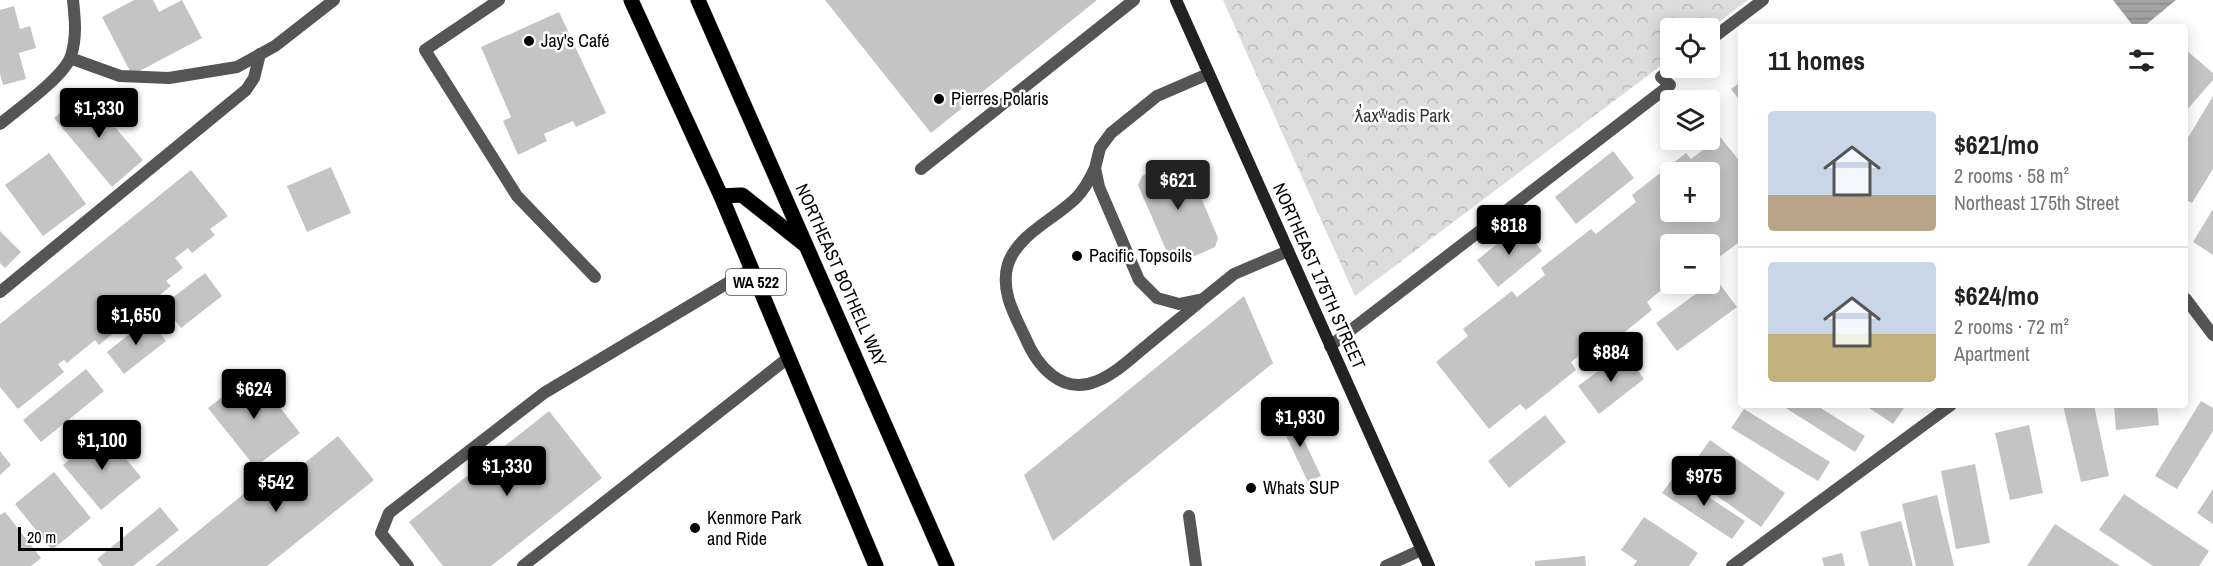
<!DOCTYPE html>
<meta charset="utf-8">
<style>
:root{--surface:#fff;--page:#f2f2f2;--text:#222;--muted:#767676;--line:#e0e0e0;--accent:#000}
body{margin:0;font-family:"Archivo Narrow",sans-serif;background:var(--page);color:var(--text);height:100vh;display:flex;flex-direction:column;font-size:22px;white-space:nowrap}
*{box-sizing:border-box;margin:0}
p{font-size:20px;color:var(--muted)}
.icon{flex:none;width:33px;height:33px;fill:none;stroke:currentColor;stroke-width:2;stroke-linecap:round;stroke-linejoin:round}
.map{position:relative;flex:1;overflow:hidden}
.drawer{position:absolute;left:1738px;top:24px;width:450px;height:384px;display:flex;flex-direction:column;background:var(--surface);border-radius:6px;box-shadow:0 3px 15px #0003}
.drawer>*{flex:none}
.tools{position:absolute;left:1660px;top:18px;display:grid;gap:12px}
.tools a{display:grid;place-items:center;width:60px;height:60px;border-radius:6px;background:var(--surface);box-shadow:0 3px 15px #0003;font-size:30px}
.scale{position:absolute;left:18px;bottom:15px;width:105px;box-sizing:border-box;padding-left:6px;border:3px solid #000;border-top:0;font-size:16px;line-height:21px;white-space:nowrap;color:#000;-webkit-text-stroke:4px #fff;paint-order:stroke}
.price{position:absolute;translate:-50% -51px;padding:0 14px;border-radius:6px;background:var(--accent);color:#fff;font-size:20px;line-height:39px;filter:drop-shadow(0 2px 3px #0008)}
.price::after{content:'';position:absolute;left:50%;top:36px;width:18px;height:14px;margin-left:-9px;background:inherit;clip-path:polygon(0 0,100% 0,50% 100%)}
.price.selected{background:#222;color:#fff}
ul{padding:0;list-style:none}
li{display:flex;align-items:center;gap:18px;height:150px;padding:0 30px}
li+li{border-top:2px solid var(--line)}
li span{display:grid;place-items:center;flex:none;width:168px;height:120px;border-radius:6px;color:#555}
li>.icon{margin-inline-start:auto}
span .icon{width:72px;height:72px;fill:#fffc;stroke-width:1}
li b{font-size:26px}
h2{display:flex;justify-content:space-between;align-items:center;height:72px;padding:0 30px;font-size:26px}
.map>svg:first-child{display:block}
.park{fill:url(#park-crowns)}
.water{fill:url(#water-rules)}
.building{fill:#c4c4c4;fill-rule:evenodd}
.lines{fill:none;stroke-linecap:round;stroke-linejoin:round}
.primary-casing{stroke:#dbdbdb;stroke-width:16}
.lane{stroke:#555;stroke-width:12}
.street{stroke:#555;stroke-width:12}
.secondary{stroke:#222;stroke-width:12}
.primary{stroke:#000;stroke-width:15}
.poi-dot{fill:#000;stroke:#fff;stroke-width:2}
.labels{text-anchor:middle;stroke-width:5;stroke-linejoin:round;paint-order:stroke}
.shield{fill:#fff;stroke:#4c4c4c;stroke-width:1.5}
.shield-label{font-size:16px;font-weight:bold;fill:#000}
.poi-label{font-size:18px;fill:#000;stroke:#fff;text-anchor:start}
.park-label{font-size:18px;fill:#333;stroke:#fff}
.street-label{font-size:18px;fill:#000;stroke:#fff}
</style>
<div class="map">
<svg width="2213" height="566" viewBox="0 0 2213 566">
<defs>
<pattern id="park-crowns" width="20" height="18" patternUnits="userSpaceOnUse" patternTransform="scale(1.5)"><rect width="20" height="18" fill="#dcdcdc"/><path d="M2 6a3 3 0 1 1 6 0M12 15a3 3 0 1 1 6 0" fill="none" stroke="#bbb"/></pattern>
<pattern id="water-rules" width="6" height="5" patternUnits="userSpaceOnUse" patternTransform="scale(1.5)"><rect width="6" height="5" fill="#a3a3a3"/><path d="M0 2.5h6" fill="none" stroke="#8b8b8b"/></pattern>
</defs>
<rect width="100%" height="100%" fill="#fff"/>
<!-- park -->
<path class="park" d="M1223 0H1748L1710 29 1671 28V58L1355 296Z"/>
<!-- water -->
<path class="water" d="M2113 0H2176L2143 27H2134Z"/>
<!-- building -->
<path class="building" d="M134 0H153L159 12 182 0 202 38 132 75 102 17Z
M825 0H1097L931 133Z
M14 6 20 29 30 26 36 48 19 53 26 79 3 85 0 74V10Z
M559 12 606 113 576 127 573 121 544 134 547 141 518 155 503 121 511 117 481 47Z
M2186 50 2213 73V80L2186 111Z
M1742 81V103L1731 89Z
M85 92 143 160 112 187 54 118Z
M2213 96V169L2192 203 2186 200V141Z
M1720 137 1742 164V240L1710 264V244H1671V282L1647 302 1652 310 1605 348 1598 341 1571 362 1576 370 1526 410 1520 404 1489 429 1436 362 1468 336 1463 329 1512 291 1517 297 1545 275 1541 268 1591 229 1596 234 1636 202 1632 195 1686 153 1691 159ZM1671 172H1710V212H1671Z
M1613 151 1634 178 1576 224 1555 197Z
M49 153 86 204 43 236 5 185Z
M1177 160 1187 164 1218 238 1215 247 1179 263 1170 259 1138 185 1142 176Z
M331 167 351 213 307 232 287 186Z
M191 170 228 216 210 229 215 235 192 253 188 248 175 258 183 268 166 281 171 286 150 303 146 299 117 322 121 327 99 345 95 340 67 363 64 360 58 364 64 372 18 409 0 387V324Z
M2213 209V255L2193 242Z
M1521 225 1542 251 1498 287 1477 260Z
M0 231 21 252 5 268 0 263Z
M205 273 222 296 181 328 163 305Z
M1716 279 1737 307 1677 351 1656 323Z
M1244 296 1273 363 1053 541 1024 475Z
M148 319 166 341 124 374 107 352Z
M1624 352 1644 379 1599 414 1578 386Z
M86 369 104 391 41 442 23 420Z
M253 373 300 433 255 467 208 408Z
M2201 401 2213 408V431L2177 489 2155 476Z
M1781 405H1816L1865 436 1855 452Z
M1865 405H1900L1904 408 1893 424Z
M2063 405H2094L2109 476 2081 482Z
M2114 405H2157L2159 425 2116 430Z
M1744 409 1830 462 1818 481 1731 428Z
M549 411 602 478 491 566H443L409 522Z
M1292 415 1321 476 1308 482 1279 421Z
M1545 415 1566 442 1509 488 1488 461Z
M2029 425 2043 493 2010 500 1995 433Z
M104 432 141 477 101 510 63 465Z
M338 436 374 480 267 566H155L277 467 286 478Z
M1710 440 1785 493 1761 527 1686 474Z
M0 451 11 465 0 475Z
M1975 464 1990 543 1956 549 1941 471Z
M54 472 91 518 52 550 15 504Z
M1675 475 1745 521 1732 539 1662 493Z
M2213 489V524L2197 513Z
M2124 494 2209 551 2199 566H2153L2099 530Z
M1937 495 1954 566H1916L1902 504Z
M160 507 179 530 133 566H103L97 559Z
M5 512 41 558 31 566H0V515Z
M1644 517 1698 553 1689 566H1633L1637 561 1621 550Z
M1901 521 1913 566H1869L1860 532Z
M2055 524 2120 566H2027Z
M1842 553 1845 566H1824L1822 558Z
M1585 556 1586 566H1535V561Z"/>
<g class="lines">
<defs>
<path id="primary" d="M631 0 721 196 876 566
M698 0 947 566
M721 196 742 195 804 244"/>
</defs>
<!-- primary casing -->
<use href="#primary" class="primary-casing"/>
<!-- lane -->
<path class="lane" d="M499 0 425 50 517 196 595 277
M1208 74 1157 96 1111 133 1100 148 1095 168 1099 187 1139 280 1157 298 1179 304 1203 299 1234 274 1288 251
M1095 168C1090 179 1085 189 1076 198 1055 219 1018 234 1008 264 1000 290 1014 314 1025 337 1037 366 1062 396 1097 381 1115 374 1130 359 1145 347 1164 331 1183 316 1201 301
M921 169 1134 0
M0 292 246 90 254 78 260 54
M2186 299 2213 335
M1189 516 1196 566
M408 566 381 533 389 513 544 393 751 269
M523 566 788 358
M1386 566 1421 550
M1732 566 1951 405"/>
<!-- street -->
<path class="street" d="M1710 40 1763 0
M70 58 120 76 169 78 237 67 275 46 334 0
M0 124C18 109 64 77 71 56 77 37 75 19 73 0
M1330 346 1670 85 1661 77 1674 68"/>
<!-- secondary -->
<path class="secondary" d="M1176 0 1429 566"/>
<!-- primary -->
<use href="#primary" class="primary"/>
</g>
<!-- markers -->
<g class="poi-dot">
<circle cx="529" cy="41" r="6"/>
<circle cx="939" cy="99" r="6"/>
<circle cx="1077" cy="256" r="6"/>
<circle cx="1251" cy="488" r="6"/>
<circle cx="695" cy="528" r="6"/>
</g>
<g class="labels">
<!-- shield labels -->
<rect class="shield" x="726" y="269" width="60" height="26" rx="4.5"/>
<g class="shield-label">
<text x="756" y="288">WA 522</text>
</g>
<!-- poi labels -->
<g class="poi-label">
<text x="541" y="47">Jay's Café</text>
<text x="951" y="105">Pierres Polaris</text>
<text x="1089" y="262">Pacific Topsoils</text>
<text x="1263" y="494">Whats SUP</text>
<text x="707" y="524">Kenmore Park<tspan x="707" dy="21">and Ride</tspan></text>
</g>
<!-- park labels -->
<g class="park-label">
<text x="1402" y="122">ƛ̕ax̌ʷadis Park</text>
</g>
<!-- street labels -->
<g class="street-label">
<text transform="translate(841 275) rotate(66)" y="6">NORTHEAST BOTHELL WAY</text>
<text transform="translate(1319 276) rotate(66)" y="6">NORTHEAST 175TH STREET</text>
</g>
</g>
</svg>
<div class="tools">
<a><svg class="icon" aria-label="locate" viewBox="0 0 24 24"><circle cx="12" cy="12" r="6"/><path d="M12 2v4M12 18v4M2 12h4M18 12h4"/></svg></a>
<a><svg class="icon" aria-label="layers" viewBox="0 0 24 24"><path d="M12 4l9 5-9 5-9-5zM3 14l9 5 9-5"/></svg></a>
<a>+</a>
<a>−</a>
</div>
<div class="scale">20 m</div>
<b class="price" style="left:99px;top:139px">$1,330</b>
<b class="price selected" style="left:1178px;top:211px">$621</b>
<b class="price" style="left:1509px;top:256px">$818</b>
<b class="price" style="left:136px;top:346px">$1,650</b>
<b class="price" style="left:1611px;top:383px">$884</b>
<b class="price" style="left:254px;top:420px">$624</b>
<b class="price" style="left:1300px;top:448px">$1,930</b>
<b class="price" style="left:102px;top:471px">$1,100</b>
<b class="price" style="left:507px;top:497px">$1,330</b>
<b class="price" style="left:1704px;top:507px">$975</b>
<b class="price" style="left:276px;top:513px">$542</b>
<section class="drawer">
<h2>11 homes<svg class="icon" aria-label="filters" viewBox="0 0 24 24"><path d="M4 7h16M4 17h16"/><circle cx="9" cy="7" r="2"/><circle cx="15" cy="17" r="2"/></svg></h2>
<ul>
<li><span style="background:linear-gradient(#c9d6e8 70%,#b9a48a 0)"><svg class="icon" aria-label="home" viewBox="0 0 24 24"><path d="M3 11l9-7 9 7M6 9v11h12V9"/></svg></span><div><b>$621/mo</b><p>2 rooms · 58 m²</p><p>Northeast 175th Street</p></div></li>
<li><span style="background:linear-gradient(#c9d6e8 60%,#c2b280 0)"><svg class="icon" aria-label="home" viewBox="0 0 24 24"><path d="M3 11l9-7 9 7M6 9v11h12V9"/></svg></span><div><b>$624/mo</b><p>2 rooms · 72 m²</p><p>Apartment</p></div></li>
</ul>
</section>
</div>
